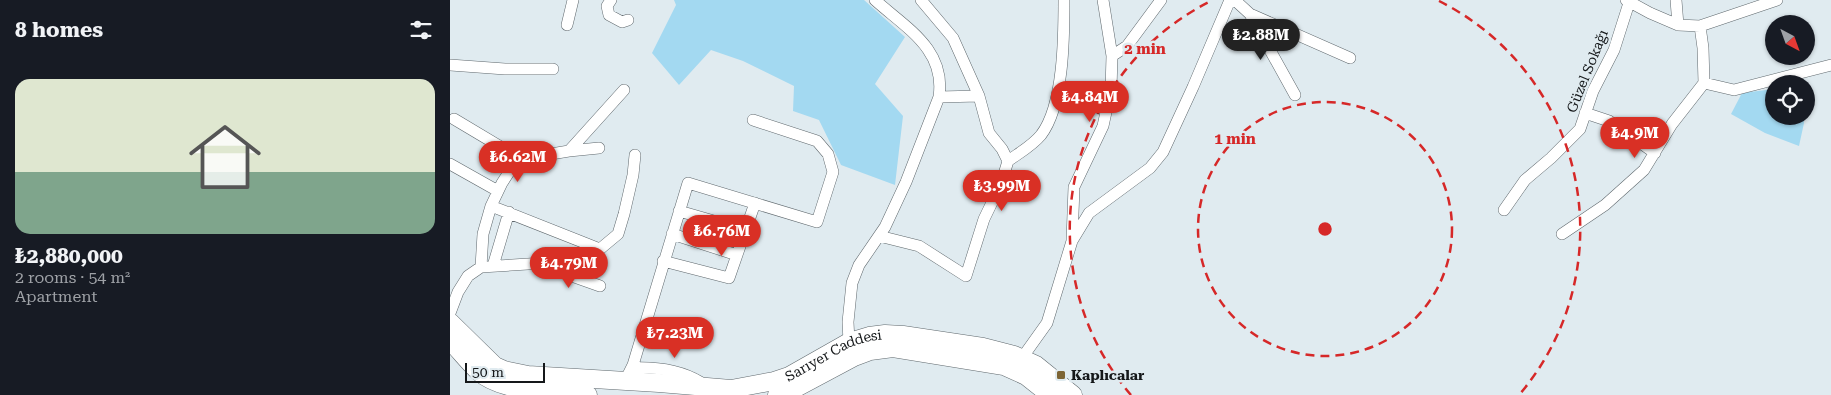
<!DOCTYPE html>
<meta charset="utf-8">
<style>
:root{--surface:#171b24;--page:#20242c;--text:#f1f3f6;--muted:#9ea1a6;--line:#363941;--accent:#d93025}
body{margin:0;font-family:"Roboto Serif",serif;background:var(--page);color:var(--text);height:100vh;display:flex;flex-direction:column;font-size:19px;white-space:nowrap}
*{box-sizing:border-box;margin:0}
p{font-size:16px;color:var(--muted)}
.icon{flex:none;width:28px;height:28px;fill:none;stroke:currentColor;stroke-width:2;stroke-linecap:round;stroke-linejoin:round}
.map{position:relative;flex:1;overflow:hidden}
.details{display:flex;flex-direction:column;background:var(--surface);width:450px}
.details>*{flex:none}
.needle{width:32px;rotate:139deg}
.buttons{position:absolute;left:1315px;top:15px;display:grid;gap:10px}
.buttons a{display:grid;place-items:center;width:50px;height:50px;border-radius:50%;background:var(--surface);box-shadow:0 1px 4px #0004;font-size:25px}
.scale{position:absolute;left:15px;bottom:12px;width:80px;box-sizing:border-box;padding-left:5px;border:2px solid #15181a;border-top:0;font-size:14px;line-height:18px;white-space:nowrap;color:#15181a;-webkit-text-stroke:4px #e0ebf0;paint-order:stroke}
.price{position:absolute;translate:-50% -42px;padding:0 11px;border-radius:18px;background:var(--accent);color:#fff;font-size:16px;line-height:32px;filter:drop-shadow(0 1px 2px #0008)}
.price::after{content:'';position:absolute;left:50%;top:30px;width:15px;height:11px;margin-left:-8px;background:inherit;clip-path:polygon(0 0,100% 0,50% 100%)}
.price.selected{background:#222;color:#fff}
ul{padding:0;list-style:none}
li{display:grid;align-content:center;gap:10px;height:265px;padding:0 15px}
li+li{border-top:1px solid var(--line)}
li span{display:grid;place-items:center;height:155px;border-radius:15px;color:#555}
li>.icon{margin-inline-start:auto}
span .icon{width:90px;height:90px;fill:#fffc;stroke-width:1}
li b{font-size:21px}
h2{display:flex;justify-content:space-between;align-items:center;height:60px;padding:0 15px;font-size:21px}
main{display:flex;flex:1;min-height:0}
.map>svg:first-child{display:block}
.green{fill:#a3d9f1}
.lines{fill:none;stroke-linecap:round;stroke-linejoin:round}
.minor-casing{stroke:#5f686d;stroke-width:12}
.primary-casing{stroke:#5f686d;stroke-width:19}
.minor{stroke:#fff;stroke-width:11}
.primary{stroke:#fff;stroke-width:18}
.ring{fill:none;stroke:#d62828;stroke-width:2.5;stroke-dasharray:9 6}
.poi-dot{fill:#7d6535;stroke:#e0ebf0;stroke-width:2}
.labels{text-anchor:middle;stroke-width:5;stroke-linejoin:round;paint-order:stroke}
.street-label{font-size:14px;fill:#15181a;stroke:#e0ebf0}
.poi-label{font-size:14px;font-weight:bold;fill:#15181a;stroke:#e0ebf0;text-anchor:start}
.centre{fill:#d62828;stroke:#e0ebf0;stroke-width:2.5}
.ring-label{font-size:15px;text-anchor:middle;font-weight:bold;fill:#d62828;stroke:#e0ebf0;stroke-width:5;stroke-linejoin:round;paint-order:stroke}
</style>
<main>
<section class="details">
<h2>8 homes<svg class="icon" aria-label="filters" viewBox="0 0 24 24"><path d="M4 7h16M4 17h16"/><circle cx="9" cy="7" r="2"/><circle cx="15" cy="17" r="2"/></svg></h2>
<ul>
<li><span style="background:linear-gradient(#dfe7d0 60%,#7fa58c 0)"><svg class="icon" aria-label="home" viewBox="0 0 24 24"><path d="M3 11l9-7 9 7M6 9v11h12V9"/></svg></span><div><b>₺2,880,000</b><p>2 rooms · 54 m²</p><p>Apartment</p></div></li>
</ul>
</section>
<div class="map">
<svg width="1381" height="395" viewBox="0 0 1381 395">
<rect width="100%" height="100%" fill="#e0ebf0"/>
<!-- green -->
<path class="green" d="M224 0H414L455 37 425 84 453 116 445 185 391 165 369 120 343 111 344 86 293 61 261 50 229 85 202 53 226 5Z
M1324 89V116H1353L1354 123 1349 146 1315 133 1281 114 1292 93Z"/>
<g class="lines">
<defs>
<path id="minor" d="M161 0 157 6 159 15 172 22 178 20
M471 0 503 38 529 96
M787 0 788 3 800 14 900 58
M1176 0 1200 13 1228 25 1250 26 1327 0
M1226 0 1228 25
M800 14 845 95
M117 25 123 0
M662 56 677 46 711 0
M0 65 55 69H103
M1254 83 1284 90 1381 65
M1135 113 1159 121 1205 153
M4 119 71 159
M119 151 174 90
M558 161C569 153 582 146 591 135 614 105 614 36 614 0
M0 164 48 191
M41 206 150 249
M1054 210 1075 180 1101 158 1130 129 1143 91 1164 50 1179 3
M229 211 295 230
M222 234 287 255
M1112 234 1155 205 1194 170 1222 124 1254 83 1253 48 1250 26
M429 236 469 246 516 276 534 219 551 184 558 161 552 149 539 133 529 96 489 97
M622 240 624 187 653 126 661 89 662 56 653 0
M213 261 279 278 305 203
M110 262 119 275 150 286
M43 266 59 212
M31 267 33 234 41 206 52 183 63 166 71 159 119 151 149 148
M0 313 8 292 18 276 31 267 110 262 150 249 168 234 174 214 183 175 185 155
M399 342 398 322 402 283 409 265 435 227 456 182 489 97C496 49 456 28 425 0
M572 358 597 323 622 241 639 213 700 168 713 152 743 87 780 0
M182 368C205 367 230 370 250 382
M175 381 183 365 238 183 367 222 383 172 378 154 367 141 303 120"/>
<g id="primary">
<path id="s1" d="M0 322 45 366 54 370 78 375 209 383 281 389 324 381 339 376 399 342 419 336 435 334 453 335 533 347 564 355 586 365 623 395"/>
<path d="M0 341C10 351 19 363 29 372 54 394 106 391 138 395"/>
<path d="M327 395 346 388 404 357 420 351 443 348 554 366 576 376 600 395"/>
</g>
</defs>
<!-- minor casing -->
<use href="#minor" class="minor-casing"/>
<!-- primary casing -->
<use href="#primary" class="primary-casing"/>
<!-- minor -->
<use href="#minor" class="minor"/>
<!-- primary -->
<use href="#primary" class="primary"/>
</g>
<!-- distance rings -->
<g class="ring">
<circle cx="875" cy="229" r="127"/>
<path d="M681 395A255 255 0 0 1 761 1M989 1A255 255 0 0 1 1069 395"/>
</g>
<!-- markers -->
<rect class="poi-dot" x="606" y="370" width="10" height="10" rx="2.5"/>
<g class="labels">
<!-- street labels -->
<g class="street-label">
<text transform="translate(1137 71) rotate(-68)" y="5">Güzel Sokağı</text>
<text dy="5" stroke="none"><textPath href="#s1" startOffset="410">Sarıyer Caddesi</textPath></text>
</g>
<!-- poi labels -->
<g class="poi-label">
<text x="621" y="380">Kaplıcalar</text>
</g>
</g>
<circle cx="875" cy="229" r="8" class="centre"/>
<g class="ring-label">
<text x="695" y="54">2 min</text>
<text x="785" y="144">1 min</text>
</g>
</svg>
<div class="buttons">
<a><svg class="needle" viewBox="-14 -14 28 28"><path d="M0-13l5 13h-10z" fill="#e53935"/><path d="M0 13l5-13h-10z" fill="#9ea1a6"/></svg></a>
<a><svg class="icon" aria-label="locate" viewBox="0 0 24 24"><circle cx="12" cy="12" r="6"/><path d="M12 2v4M12 18v4M2 12h4M18 12h4"/></svg></a>
</div>
<div class="scale">50 m</div>
<b class="price selected" style="left:811px;top:61px">₺2.88M</b>
<b class="price" style="left:640px;top:123px">₺4.84M</b>
<b class="price" style="left:1185px;top:159px">₺4.9M</b>
<b class="price" style="left:68px;top:183px">₺6.62M</b>
<b class="price" style="left:552px;top:212px">₺3.99M</b>
<b class="price" style="left:272px;top:257px">₺6.76M</b>
<b class="price" style="left:119px;top:289px">₺4.79M</b>
<b class="price" style="left:225px;top:359px">₺7.23M</b>
</div>
</main>
